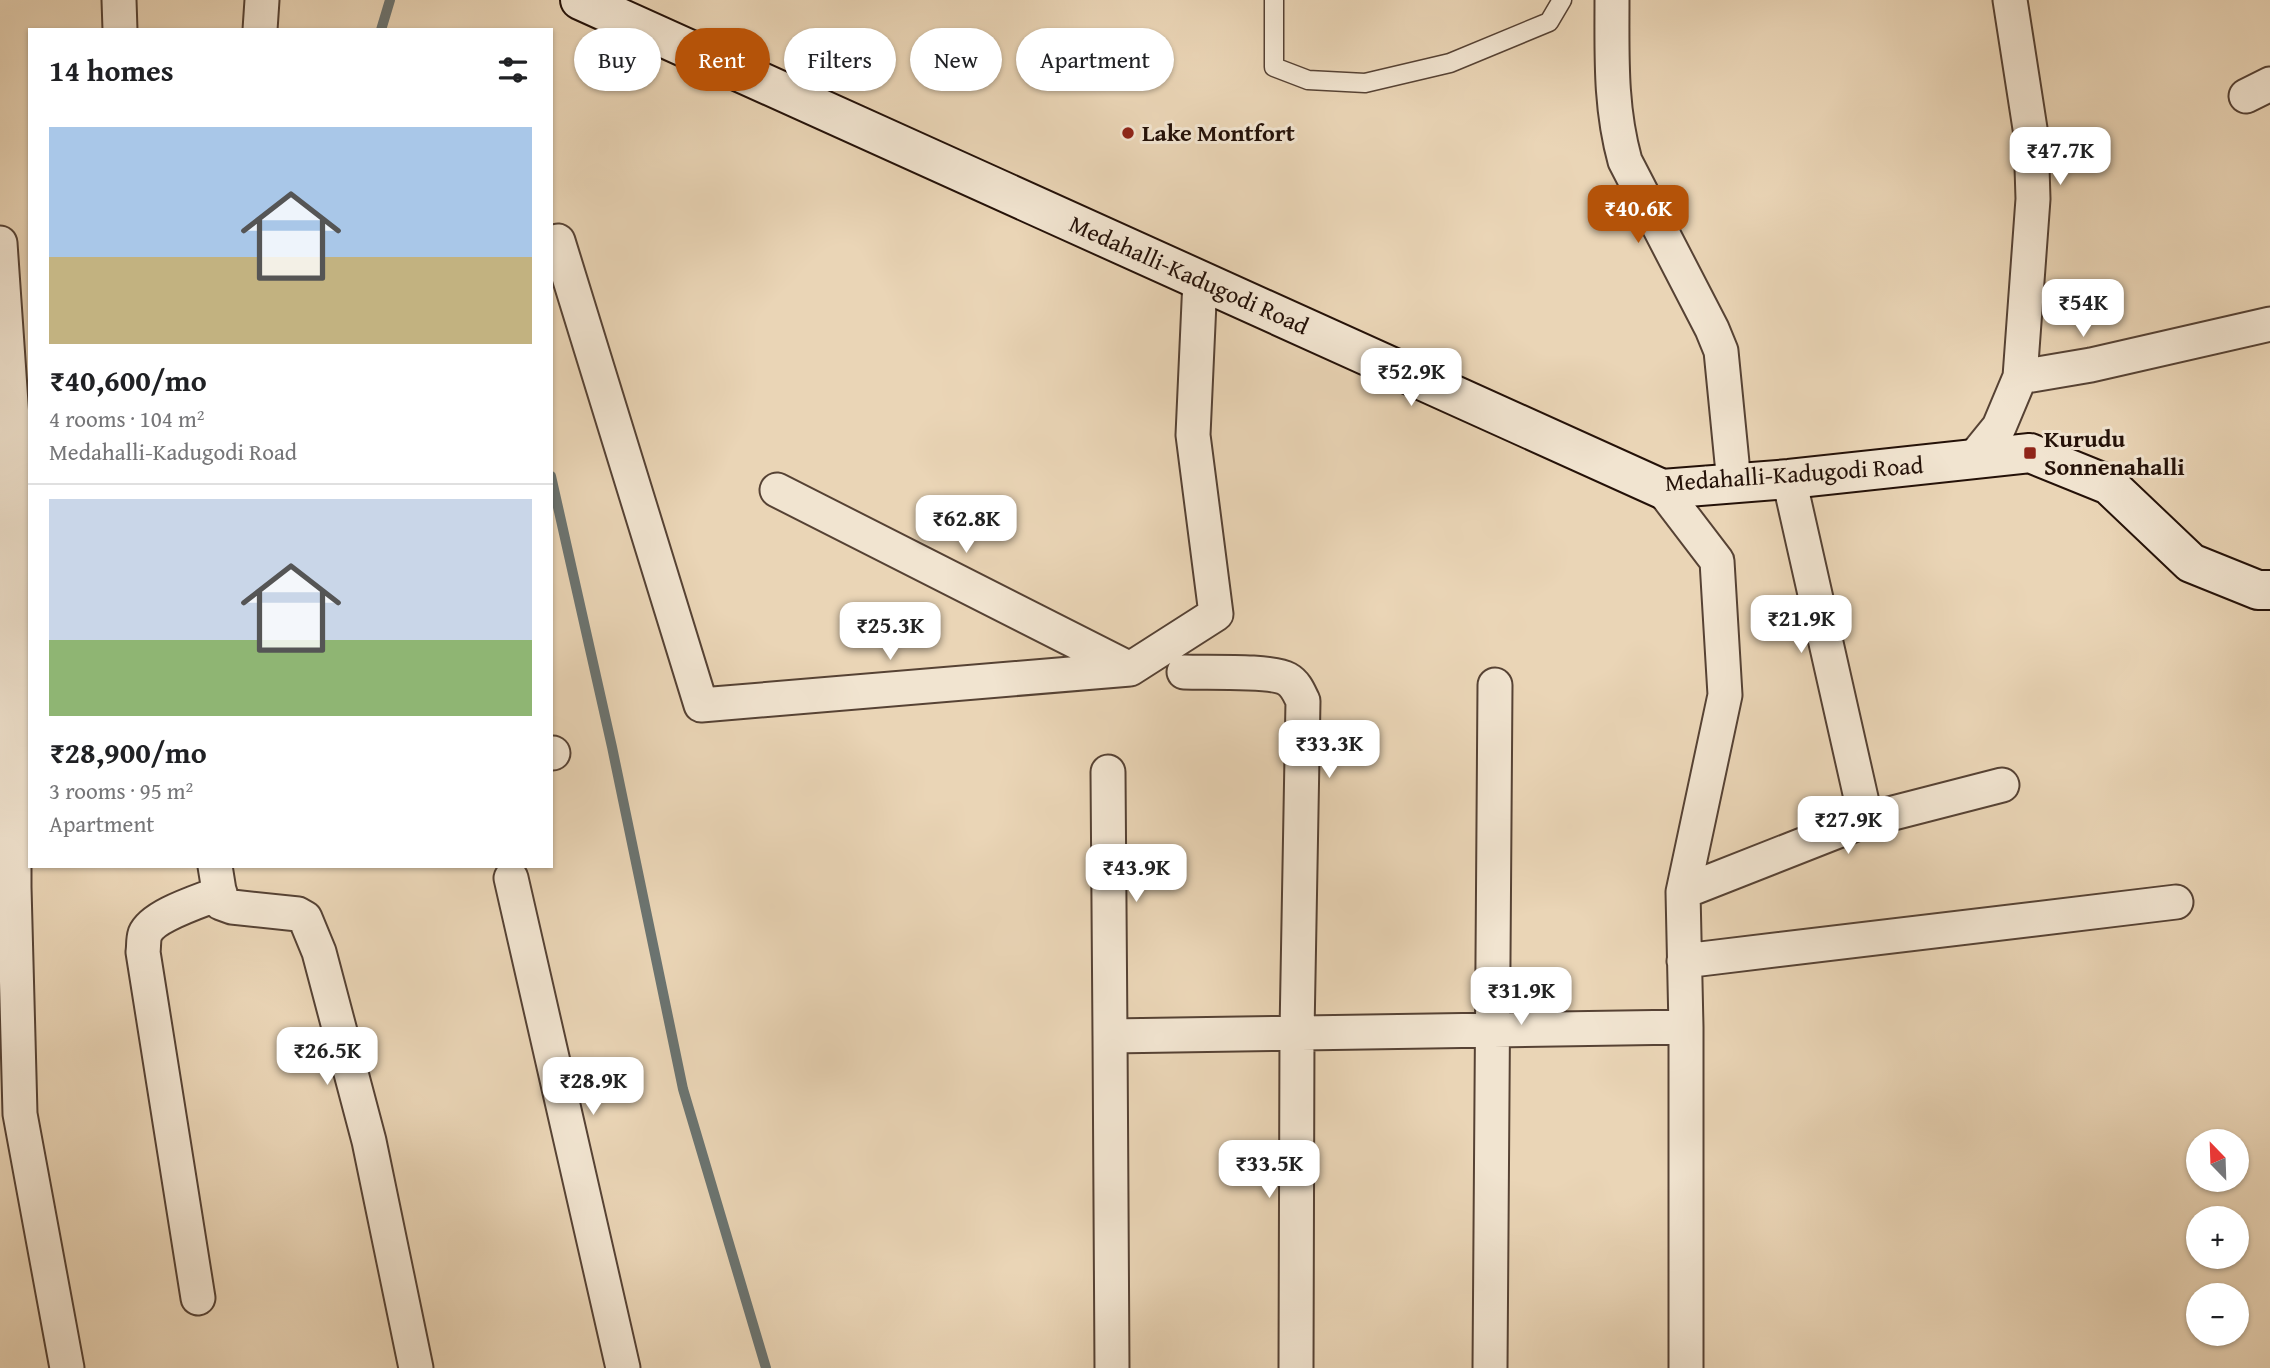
<!DOCTYPE html>
<meta charset="utf-8">
<style>
:root{--surface:#fff;--page:#f6f6f6;--text:#202124;--muted:#757577;--line:#e0e0e0;--accent:#b45309}
body{margin:0;font-family:"Gentium Book Plus",serif;background:var(--page);color:var(--text);height:100vh;display:flex;flex-direction:column;font-size:26px;white-space:nowrap}
*{box-sizing:border-box;margin:0}
p{font-size:23px;color:var(--muted)}
.icon{flex:none;width:38px;height:38px;fill:none;stroke:currentColor;stroke-width:2;stroke-linecap:round;stroke-linejoin:round}
.map{position:relative;flex:1;overflow:hidden}
.side{position:absolute;left:28px;top:28px;width:525px;height:840px;display:flex;flex-direction:column;background:var(--surface);border-radius:0px;box-shadow:0 2px 5px #0004}
.side>*{flex:none}
.banner{position:absolute;left:574px;top:28px;width:665px;height:63px;display:flex;gap:14px}
.needle{width:46px;rotate:337deg}
.tools{position:absolute;left:2186px;top:1129px;display:grid;gap:14px}
.tools a{display:grid;place-items:center;width:63px;height:63px;border-radius:50%;background:var(--surface);box-shadow:0 2px 5px #0004;font-size:35px}
.price{position:absolute;translate:-50% -60px;padding:0 16px;border-radius:14px;background:#fff;color:#222;font-size:23px;line-height:46px;filter:drop-shadow(0 2px 4px #0008)}
.price::after{content:'';position:absolute;left:50%;top:42px;width:21px;height:16px;margin-left:-10px;background:inherit;clip-path:polygon(0 0,100% 0,50% 100%)}
.price.on{background:var(--accent);color:#fff}
ul{padding:0;list-style:none}
li{display:grid;align-content:center;gap:14px;height:371px;padding:0 21px}
li+li{border-top:2px solid var(--line)}
li span{display:grid;place-items:center;height:217px;border-radius:0px;color:#555}
li>.icon{margin-inline-start:auto}
span .icon{width:126px;height:126px;fill:#fffc;stroke-width:1}
li b{font-size:30px}
h2{display:flex;justify-content:space-between;align-items:center;height:84px;padding:0 21px;font-size:30px}
.chip{padding:0 24px;border-radius:32px;background:var(--surface);box-shadow:0 2px 5px #0004;font-size:24px;line-height:63px}
.chip.on{background:var(--accent);color:#fff}
.map>svg:first-child{display:block}
.lines{fill:none;stroke-linecap:round;stroke-linejoin:round}
.stream{stroke:#6b7471;stroke-width:10}
.lane-casing{stroke:#564234;stroke-width:21}
.street-casing{stroke:#564234;stroke-width:37}
.secondary-casing{stroke:#241108;stroke-width:42}
.lane{stroke:#f1e4d0;stroke-width:18}
.street{stroke:#f1e4d0;stroke-width:33}
.secondary{stroke:#f1e4d0;stroke-width:38}
.poi-dot{fill:#8f2418;stroke:#f1e4d0;stroke-width:2.5}
.labels{text-anchor:middle;stroke-width:6;stroke-linejoin:round;paint-order:stroke}
.poi-label{font-size:24px;font-weight:bold;fill:#241108;stroke:#f1e4d0;text-anchor:start}
.street-label{font-size:24px;fill:#241108;stroke:#f1e4d0}
</style>
<div class="map">
<svg width="2270" height="1368" viewBox="0 0 2270 1368">
<rect width="100%" height="100%" fill="#ead5b6"/>
<filter id="stains"><feTurbulence type="fractalNoise" baseFrequency=".00286" numOctaves="4"/><feColorMatrix values="0 0 0 0 .2 0 0 0 0 .09 0 0 0 0 .02 0 0 0 .5 -.17"/></filter>
<radialGradient id="worn" r=".72"><stop offset=".6" stop-color="#630" stop-opacity="0"/><stop offset="1" stop-color="#630" stop-opacity=".3"/></radialGradient>
<g class="lines">
<!-- stream -->
<path class="stream" d="M381 30 390 0
M551 476 612 747 683 1089 766 1368"/>
<defs>
<path id="lane" d="M1274 0V67L1308 80 1365 83 1450 63 1549 22 1562 0"/>
<path id="street" d="M119 0 120 30
M1612 0C1612 56 1610 107 1625 161L1712 329 1721 351 1734 483
M2010 0 2031 135 2033 199 2020 377
M260 30 262 0
M2246 96 2270 84
M558 241 701 705 1130 669 1216 614 1193 435 1200 280
M0 243 14 447V887L20 1114 67 1368
M1973 459 1999 427 2020 377 2091 365 2270 324
M1789 479 1866 820
M1662 489 1717 561 1725 695 1683 892 1686 1027V1368
M777 490 1130 669
M1184 672C1206 673 1271 670 1287 679 1296 684 1299 693 1303 701L1297 1032 1296 1368
M551 753H553
M1108 772 1110 1036
M215 866 221 903 232 907 298 914 305 918 319 952 369 1141 416 1368
M511 878 623 1368
M1683 892 1866 820 2002 785
M1684 961 2176 902
M198 1298 143 952C144 946 143 940 145 934 153 915 201 901 220 893
M1112 1368 1110 1036 1686 1027
M1490 1368 1495 685"/>
<path id="secondary" d="M580 0 1662 489 1789 479 2030 453 2109 485 2191 563 2258 590H2270"/>
</defs>
<!-- lane casing -->
<use href="#lane" class="lane-casing"/>
<!-- street casing -->
<use href="#street" class="street-casing"/>
<!-- secondary casing -->
<use href="#secondary" class="secondary-casing"/>
<!-- lane -->
<use href="#lane" class="lane"/>
<!-- street -->
<use href="#street" class="street"/>
<!-- secondary -->
<use href="#secondary" class="secondary"/>
</g>
<!-- markers -->
<g class="poi-dot">
<circle cx="1128" cy="133" r="7"/>
<rect x="2023" y="446" width="14" height="14" rx="3.5"/>
</g>
<g class="labels">
<!-- poi labels -->
<g class="poi-label">
<text x="1142" y="141">Lake Montfort</text>
<text x="2044" y="447">Kurudu<tspan x="2044" dy="28">Sonnenahalli</tspan></text>
</g>
<!-- street labels -->
<g class="street-label">
<text transform="translate(1189 275) rotate(24)" y="8">Medahalli-Kadugodi Road</text>
<text transform="translate(1794 474) rotate(-4)" y="8">Medahalli-Kadugodi Road</text>
</g>
</g>
<rect width="100%" height="100%" filter="url(#stains)"/>
<rect width="100%" height="100%" fill="url(#worn)"/>
</svg>
<div class="tools">
<a><svg class="needle" viewBox="-14 -14 28 28"><path d="M0-13l5 13h-10z" fill="#e53935"/><path d="M0 13l5-13h-10z" fill="#757577"/></svg></a>
<a>+</a>
<a>−</a>
</div>
<b class="price" style="left:2060px;top:187px">₹47.7K</b>
<b class="price on" style="left:1638px;top:245px">₹40.6K</b>
<b class="price" style="left:2083px;top:339px">₹54K</b>
<b class="price" style="left:1411px;top:408px">₹52.9K</b>
<b class="price" style="left:966px;top:555px">₹62.8K</b>
<b class="price" style="left:1801px;top:655px">₹21.9K</b>
<b class="price" style="left:890px;top:662px">₹25.3K</b>
<b class="price" style="left:1329px;top:780px">₹33.3K</b>
<b class="price" style="left:1848px;top:856px">₹27.9K</b>
<b class="price" style="left:1136px;top:904px">₹43.9K</b>
<b class="price" style="left:1521px;top:1027px">₹31.9K</b>
<b class="price" style="left:327px;top:1087px">₹26.5K</b>
<b class="price" style="left:593px;top:1117px">₹28.9K</b>
<b class="price" style="left:1269px;top:1200px">₹33.5K</b>
<div class="banner">
<a class="chip">Buy</a>
<a class="chip on">Rent</a>
<a class="chip">Filters</a>
<a class="chip">New</a>
<a class="chip">Apartment</a>
</div>
<section class="side">
<h2>14 homes<svg class="icon" aria-label="filters" viewBox="0 0 24 24"><path d="M4 7h16M4 17h16"/><circle cx="9" cy="7" r="2"/><circle cx="15" cy="17" r="2"/></svg></h2>
<ul>
<li><span style="background:linear-gradient(#a9c7e8 60%,#c2b280 0)"><svg class="icon" aria-label="home" viewBox="0 0 24 24"><path d="M3 11l9-7 9 7M6 9v11h12V9"/></svg></span><div><b>₹40,600/mo</b><p>4 rooms · 104 m²</p><p>Medahalli-Kadugodi Road</p></div></li>
<li><span style="background:linear-gradient(#c9d6e8 65%,#8fb573 0)"><svg class="icon" aria-label="home" viewBox="0 0 24 24"><path d="M3 11l9-7 9 7M6 9v11h12V9"/></svg></span><div><b>₹28,900/mo</b><p>3 rooms · 95 m²</p><p>Apartment</p></div></li>
</ul>
</section>
</div>
